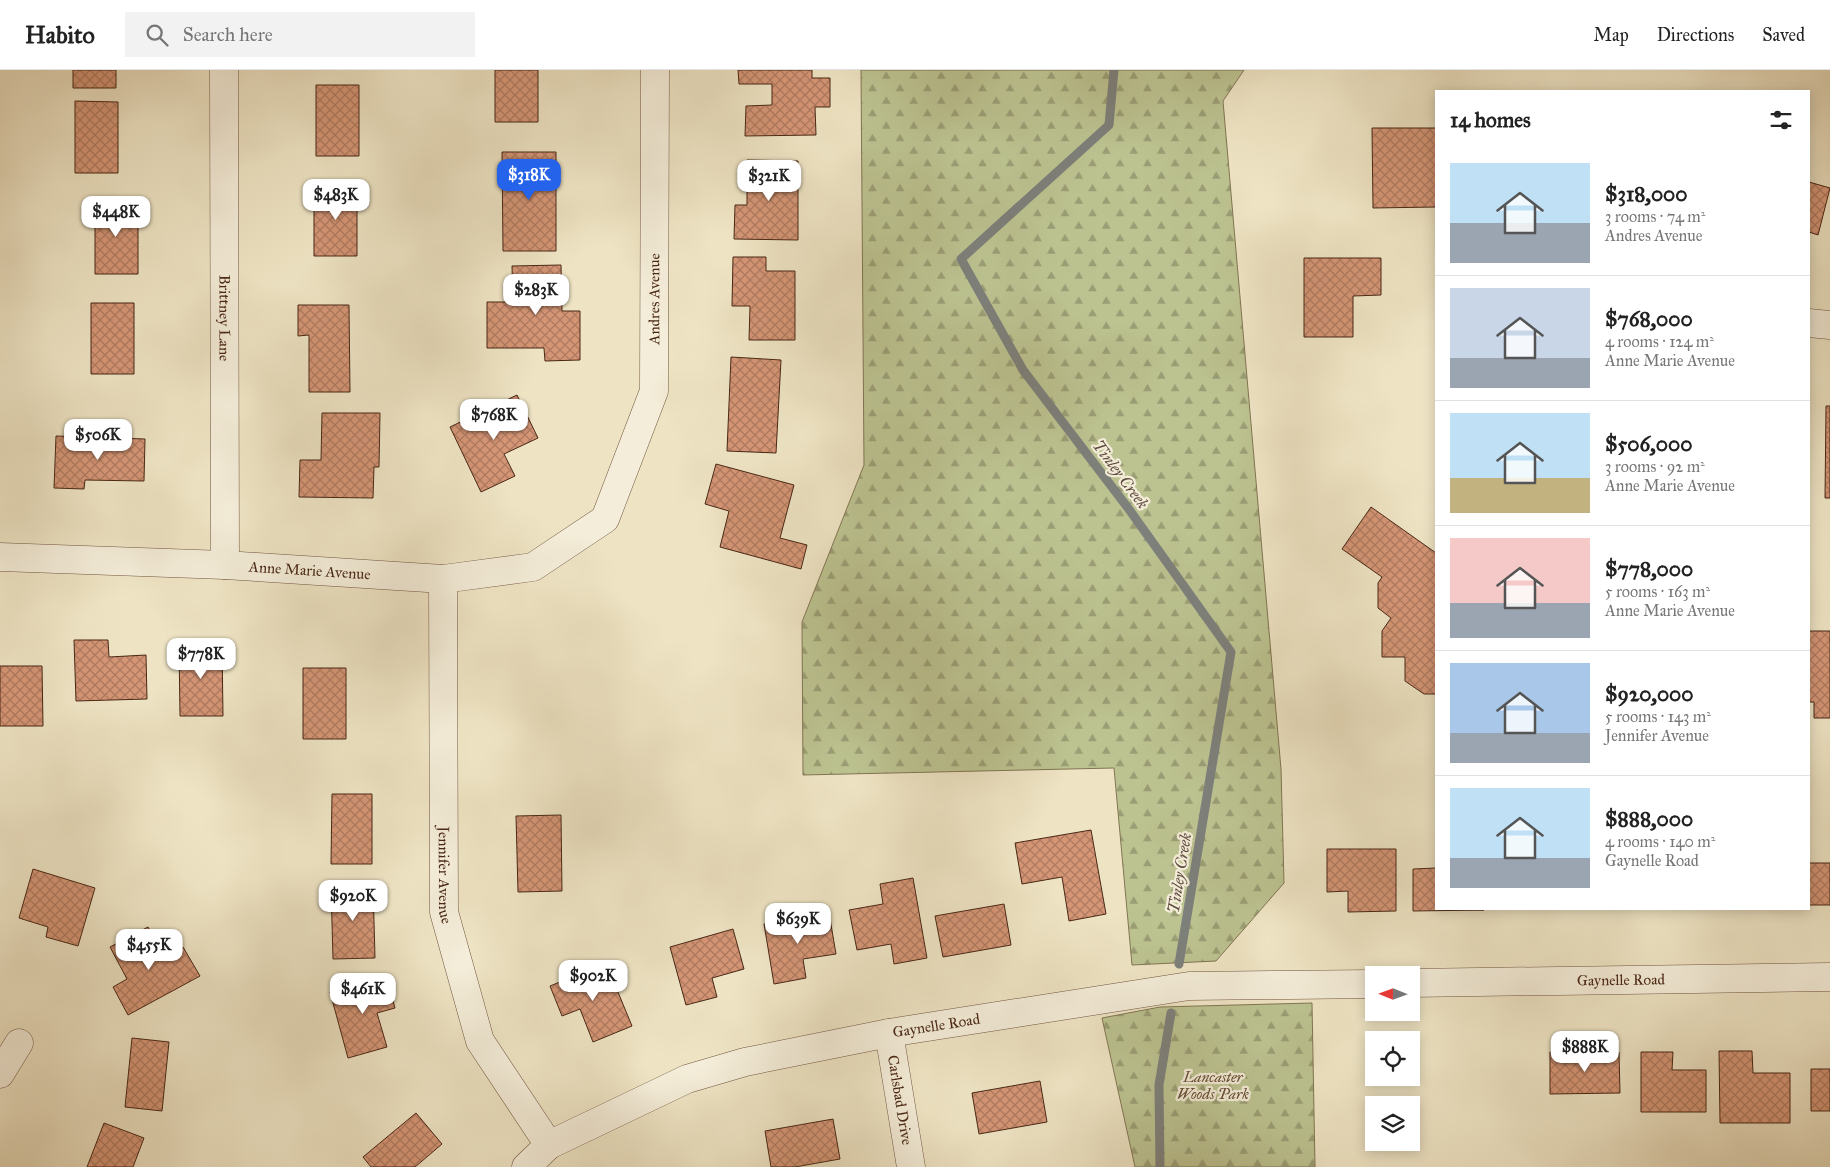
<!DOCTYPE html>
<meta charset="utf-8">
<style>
:root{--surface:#fff;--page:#f2f2f2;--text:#222;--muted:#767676;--line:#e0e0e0;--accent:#2563eb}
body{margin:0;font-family:"IM FELL Great Primer",serif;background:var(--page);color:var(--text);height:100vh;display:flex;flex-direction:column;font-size:19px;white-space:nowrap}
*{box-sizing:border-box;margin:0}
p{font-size:16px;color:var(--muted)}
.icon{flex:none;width:28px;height:28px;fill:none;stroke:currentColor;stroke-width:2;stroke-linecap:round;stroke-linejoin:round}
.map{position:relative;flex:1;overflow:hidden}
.side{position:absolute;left:1435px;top:20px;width:375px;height:820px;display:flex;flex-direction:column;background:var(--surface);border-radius:0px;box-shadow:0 2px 12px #0003}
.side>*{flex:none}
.needle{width:32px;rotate:271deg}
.fabs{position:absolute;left:1365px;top:896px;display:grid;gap:10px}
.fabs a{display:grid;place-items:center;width:55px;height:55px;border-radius:0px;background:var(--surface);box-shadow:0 2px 12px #0003;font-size:25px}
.price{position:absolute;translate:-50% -42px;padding:0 11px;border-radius:10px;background:#fff;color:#222;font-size:16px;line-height:32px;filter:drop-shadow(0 1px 2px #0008)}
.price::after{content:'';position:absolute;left:50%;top:30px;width:15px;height:11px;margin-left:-8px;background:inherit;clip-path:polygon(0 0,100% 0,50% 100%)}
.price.active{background:var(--accent);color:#fff}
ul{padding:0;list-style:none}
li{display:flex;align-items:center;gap:15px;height:125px;padding:0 15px}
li+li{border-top:1px solid var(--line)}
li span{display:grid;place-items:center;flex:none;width:140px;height:100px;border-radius:0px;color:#555}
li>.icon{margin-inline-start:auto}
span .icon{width:60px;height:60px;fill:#fffc;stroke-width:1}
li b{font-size:21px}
h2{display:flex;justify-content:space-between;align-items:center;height:60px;padding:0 15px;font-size:21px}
header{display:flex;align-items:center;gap:30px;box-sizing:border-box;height:70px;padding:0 25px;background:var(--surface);border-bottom:1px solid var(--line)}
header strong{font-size:24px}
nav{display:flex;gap:28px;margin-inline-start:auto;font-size:18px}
.search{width:350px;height:45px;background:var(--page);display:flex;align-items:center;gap:12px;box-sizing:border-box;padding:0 18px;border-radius:0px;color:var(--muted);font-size:19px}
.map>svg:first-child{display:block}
.forest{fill:url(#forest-firs);stroke:#827553}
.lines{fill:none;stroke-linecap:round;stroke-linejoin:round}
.stream{stroke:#7d807b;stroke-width:9}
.building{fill:url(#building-cross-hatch);stroke:#492715}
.minor-casing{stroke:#725641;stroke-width:29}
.minor{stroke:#f4edd9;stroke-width:28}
.labels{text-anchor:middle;stroke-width:4.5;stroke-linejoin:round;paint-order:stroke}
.street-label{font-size:15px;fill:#492715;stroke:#f4edd9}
.park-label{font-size:15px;font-style:italic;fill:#664e34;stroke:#f4edd9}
.water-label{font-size:16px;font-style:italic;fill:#5e4c40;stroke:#f4edd9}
</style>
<header>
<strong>Habito</strong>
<div class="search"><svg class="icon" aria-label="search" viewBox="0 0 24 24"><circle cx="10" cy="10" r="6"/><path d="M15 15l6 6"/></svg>Search here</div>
<nav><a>Map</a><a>Directions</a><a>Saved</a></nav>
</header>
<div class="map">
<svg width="1830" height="1097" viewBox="0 0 1830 1097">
<defs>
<pattern id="forest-firs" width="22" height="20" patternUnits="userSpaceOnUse" patternTransform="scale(1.25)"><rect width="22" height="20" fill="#bcc391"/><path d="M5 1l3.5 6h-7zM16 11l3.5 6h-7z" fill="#9b9e75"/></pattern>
<pattern id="building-cross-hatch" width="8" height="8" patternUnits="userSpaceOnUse" patternTransform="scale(1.25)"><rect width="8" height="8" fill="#d59676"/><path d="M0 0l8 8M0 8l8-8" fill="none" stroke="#af7a60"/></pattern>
</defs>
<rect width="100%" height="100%" fill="#eee4c4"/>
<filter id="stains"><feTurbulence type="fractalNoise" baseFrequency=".004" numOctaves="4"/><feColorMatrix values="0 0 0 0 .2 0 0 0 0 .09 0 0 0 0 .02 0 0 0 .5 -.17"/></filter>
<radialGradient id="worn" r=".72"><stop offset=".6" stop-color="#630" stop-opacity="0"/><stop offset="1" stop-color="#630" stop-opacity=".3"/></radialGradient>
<!-- forest -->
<path class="forest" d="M861 0H1244L1223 31 1281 699 1284 813 1216 891 1132 895 1114 698 803 705 802 552 864 395Z
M1312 933 1315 1097H1135L1102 948 1160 937Z"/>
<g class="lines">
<!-- stream -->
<path class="stream" d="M1114 0 1109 55 961 189 1023 300 1128 438 1231 582 1179 894
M1160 1097 1159 1015 1171 943"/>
</g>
<!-- building -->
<path class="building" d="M73 0H116V18H73Z
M495 0H538V52H495Z
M738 0H812V8H830V37H815L816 65 745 66 746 36 772 35V14H739Z
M316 15H359V86H316Z
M75 31 118 32V103H75Z
M1372 58H1436V137L1373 138Z
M502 82H556V181H503Z
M747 90 798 91V170L734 169 735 135H747Z
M1809 112 1830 118 1818 165 1809 162Z
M314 115H357V186H314Z
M95 133H138V204H95Z
M733 187H766V201H795V270H749L750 236H732Z
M1304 188H1381V225L1353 226V267H1304Z
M561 195 562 241H580V290L545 291 544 278H487V232H513L512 196Z
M91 233H134V304H91Z
M298 235H349L350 322H309V265L298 266Z
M731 287 781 290 776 383 727 381Z
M517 325 538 368 504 384 515 406 481 422 450 357Z
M1826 336H1830V428H1825Z
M322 343H380L379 397H374L373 428 299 427 300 390H321Z
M56 366 145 369 144 411 85 410 84 419 54 418Z
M716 394 794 415 780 468 807 475 801 499 720 477 729 441 705 434Z
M1371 437 1436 483V624H1424L1405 611V587H1382V561L1391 548 1378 538V513L1382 507 1342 479Z
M1809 561H1830V648H1814V632H1809Z
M74 570H108L109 587 146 585 147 629 76 631Z
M179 575H222L223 646H180Z
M0 596H42L43 656H0Z
M303 598H346V669H303Z
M332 724H372V794H331Z
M561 745 562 821 518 822 516 746Z
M1091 760 1106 844 1069 851 1062 807 1022 814 1015 773Z
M1327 779H1396V841L1348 842V821L1327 822Z
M1809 793H1830V835H1809Z
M1436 798V839L1484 840 1413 841V799Z
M33 799 95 818 78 876 46 867 48 857 19 848Z
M913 808 927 888 894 894 891 874 857 880 849 840 883 834 880 814Z
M373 816 375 888 333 889 331 817Z
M1004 834 1011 875 943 887 935 846Z
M829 843 836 884 803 889 806 908 774 914 764 854Z
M148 857 165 887 183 877 200 906 128 945 113 917 127 909 110 877Z
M733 859 744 899 712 908 717 927 686 935 670 877Z
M606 893 632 956 593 972 580 939 562 946 550 916Z
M386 906 395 938 377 943 387 977 348 988 330 922Z
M132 968 169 972 162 1041 125 1037Z
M1719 981H1752L1753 1003H1790V1053H1720Z
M1550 982H1619L1620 1023 1550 1024Z
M1641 982H1673L1672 1000H1706V1042H1641Z
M1811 999H1830V1041H1811Z
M1040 1011 1047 1052 979 1064 972 1023Z
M416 1043 442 1074 415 1097H371L363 1087Z
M833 1049 840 1089 795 1097H771L765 1061Z
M104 1053 144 1068 133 1097H87Z"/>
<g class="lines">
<defs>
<g id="minor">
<path id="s1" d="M224 0 225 495"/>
<path d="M1809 253 1830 255"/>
<path id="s2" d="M0 487 225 495 443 509 533 497 605 449 654 321 655 0"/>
<path id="s3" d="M443 509 444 842 480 971 549 1075"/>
<path id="s4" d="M1411 913 1830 907"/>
<path id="s5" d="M889 963 911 1097"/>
<path d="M0 1004 19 973"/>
<path id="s6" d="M526 1097 549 1075 687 1009 745 992 889 963 1189 916 1374 914"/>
</g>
</defs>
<!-- minor casing -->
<use href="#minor" class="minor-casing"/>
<!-- minor -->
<use href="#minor" class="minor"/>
</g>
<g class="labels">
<!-- street labels -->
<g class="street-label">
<text dy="5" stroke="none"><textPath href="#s2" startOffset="850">Andres Avenue</textPath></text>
<text dy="5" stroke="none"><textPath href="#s1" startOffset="248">Brittney Lane</textPath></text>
<text dy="5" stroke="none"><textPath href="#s2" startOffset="310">Anne Marie Avenue</textPath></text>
<text dy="5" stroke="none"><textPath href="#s3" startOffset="296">Jennifer Avenue</textPath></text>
<text dy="5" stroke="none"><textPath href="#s4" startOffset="210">Gaynelle Road</textPath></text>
<text dy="5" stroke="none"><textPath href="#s6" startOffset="440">Gaynelle Road</textPath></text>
<text dy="5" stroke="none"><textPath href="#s5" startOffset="68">Carlsbad Drive</textPath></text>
</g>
<!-- park labels -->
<g class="park-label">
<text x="1213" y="1012">Lancaster<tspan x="1213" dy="17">Woods Park</tspan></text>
</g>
<!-- water labels -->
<g class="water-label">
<text transform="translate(1121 404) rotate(53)" y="6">Tinley Creek</text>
<text transform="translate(1179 803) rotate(-81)" y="6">Tinley Creek</text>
</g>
</g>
<rect width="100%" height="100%" filter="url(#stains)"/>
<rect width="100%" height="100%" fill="url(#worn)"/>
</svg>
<div class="fabs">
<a><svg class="needle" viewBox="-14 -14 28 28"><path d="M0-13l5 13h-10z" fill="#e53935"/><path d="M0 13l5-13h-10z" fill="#767676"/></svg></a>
<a><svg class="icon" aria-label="locate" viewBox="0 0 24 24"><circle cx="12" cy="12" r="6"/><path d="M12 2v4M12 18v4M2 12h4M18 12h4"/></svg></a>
<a><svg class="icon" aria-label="layers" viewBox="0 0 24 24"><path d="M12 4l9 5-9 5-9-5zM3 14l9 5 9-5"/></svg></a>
</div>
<b class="price active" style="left:529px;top:131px">$318K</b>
<b class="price" style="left:769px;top:132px">$321K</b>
<b class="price" style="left:336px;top:151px">$483K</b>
<b class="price" style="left:116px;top:168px">$448K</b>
<b class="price" style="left:536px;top:246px">$283K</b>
<b class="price" style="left:494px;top:371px">$768K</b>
<b class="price" style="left:98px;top:391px">$506K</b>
<b class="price" style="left:201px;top:610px">$778K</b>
<b class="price" style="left:353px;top:852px">$920K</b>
<b class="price" style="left:798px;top:875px">$639K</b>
<b class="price" style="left:149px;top:901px">$455K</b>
<b class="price" style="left:593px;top:932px">$902K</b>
<b class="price" style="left:363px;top:945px">$461K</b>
<b class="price" style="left:1585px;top:1003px">$888K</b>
<section class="side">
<h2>14 homes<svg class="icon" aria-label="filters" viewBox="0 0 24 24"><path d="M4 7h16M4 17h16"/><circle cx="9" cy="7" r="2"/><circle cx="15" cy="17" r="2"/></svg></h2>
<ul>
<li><span style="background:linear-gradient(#bfe0f5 60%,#9aa5b1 0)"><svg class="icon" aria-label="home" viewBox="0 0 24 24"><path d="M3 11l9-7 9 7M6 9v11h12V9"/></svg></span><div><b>$318,000</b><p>3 rooms · 74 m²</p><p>Andres Avenue</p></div></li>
<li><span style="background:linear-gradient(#c9d6e8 70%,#9aa5b1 0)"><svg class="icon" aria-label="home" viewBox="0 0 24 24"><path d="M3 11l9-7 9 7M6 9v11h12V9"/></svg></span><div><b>$768,000</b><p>4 rooms · 124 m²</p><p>Anne Marie Avenue</p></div></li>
<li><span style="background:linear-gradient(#bfe0f5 65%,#c2b280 0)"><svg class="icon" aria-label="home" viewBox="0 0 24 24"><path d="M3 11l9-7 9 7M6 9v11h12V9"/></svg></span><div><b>$506,000</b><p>3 rooms · 92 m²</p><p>Anne Marie Avenue</p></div></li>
<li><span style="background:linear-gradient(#f6c9c9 65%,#9aa5b1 0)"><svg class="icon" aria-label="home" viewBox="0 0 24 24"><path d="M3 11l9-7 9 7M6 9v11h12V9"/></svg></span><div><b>$778,000</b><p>5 rooms · 163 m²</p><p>Anne Marie Avenue</p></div></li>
<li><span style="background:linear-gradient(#a9c7e8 70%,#9aa5b1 0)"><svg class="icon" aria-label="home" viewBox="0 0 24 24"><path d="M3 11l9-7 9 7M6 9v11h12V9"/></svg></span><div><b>$920,000</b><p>5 rooms · 143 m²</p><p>Jennifer Avenue</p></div></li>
<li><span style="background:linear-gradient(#bfe0f5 70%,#9aa5b1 0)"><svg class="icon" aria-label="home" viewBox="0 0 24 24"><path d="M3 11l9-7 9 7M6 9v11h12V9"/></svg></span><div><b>$888,000</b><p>4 rooms · 140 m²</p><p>Gaynelle Road</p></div></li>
</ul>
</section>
</div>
